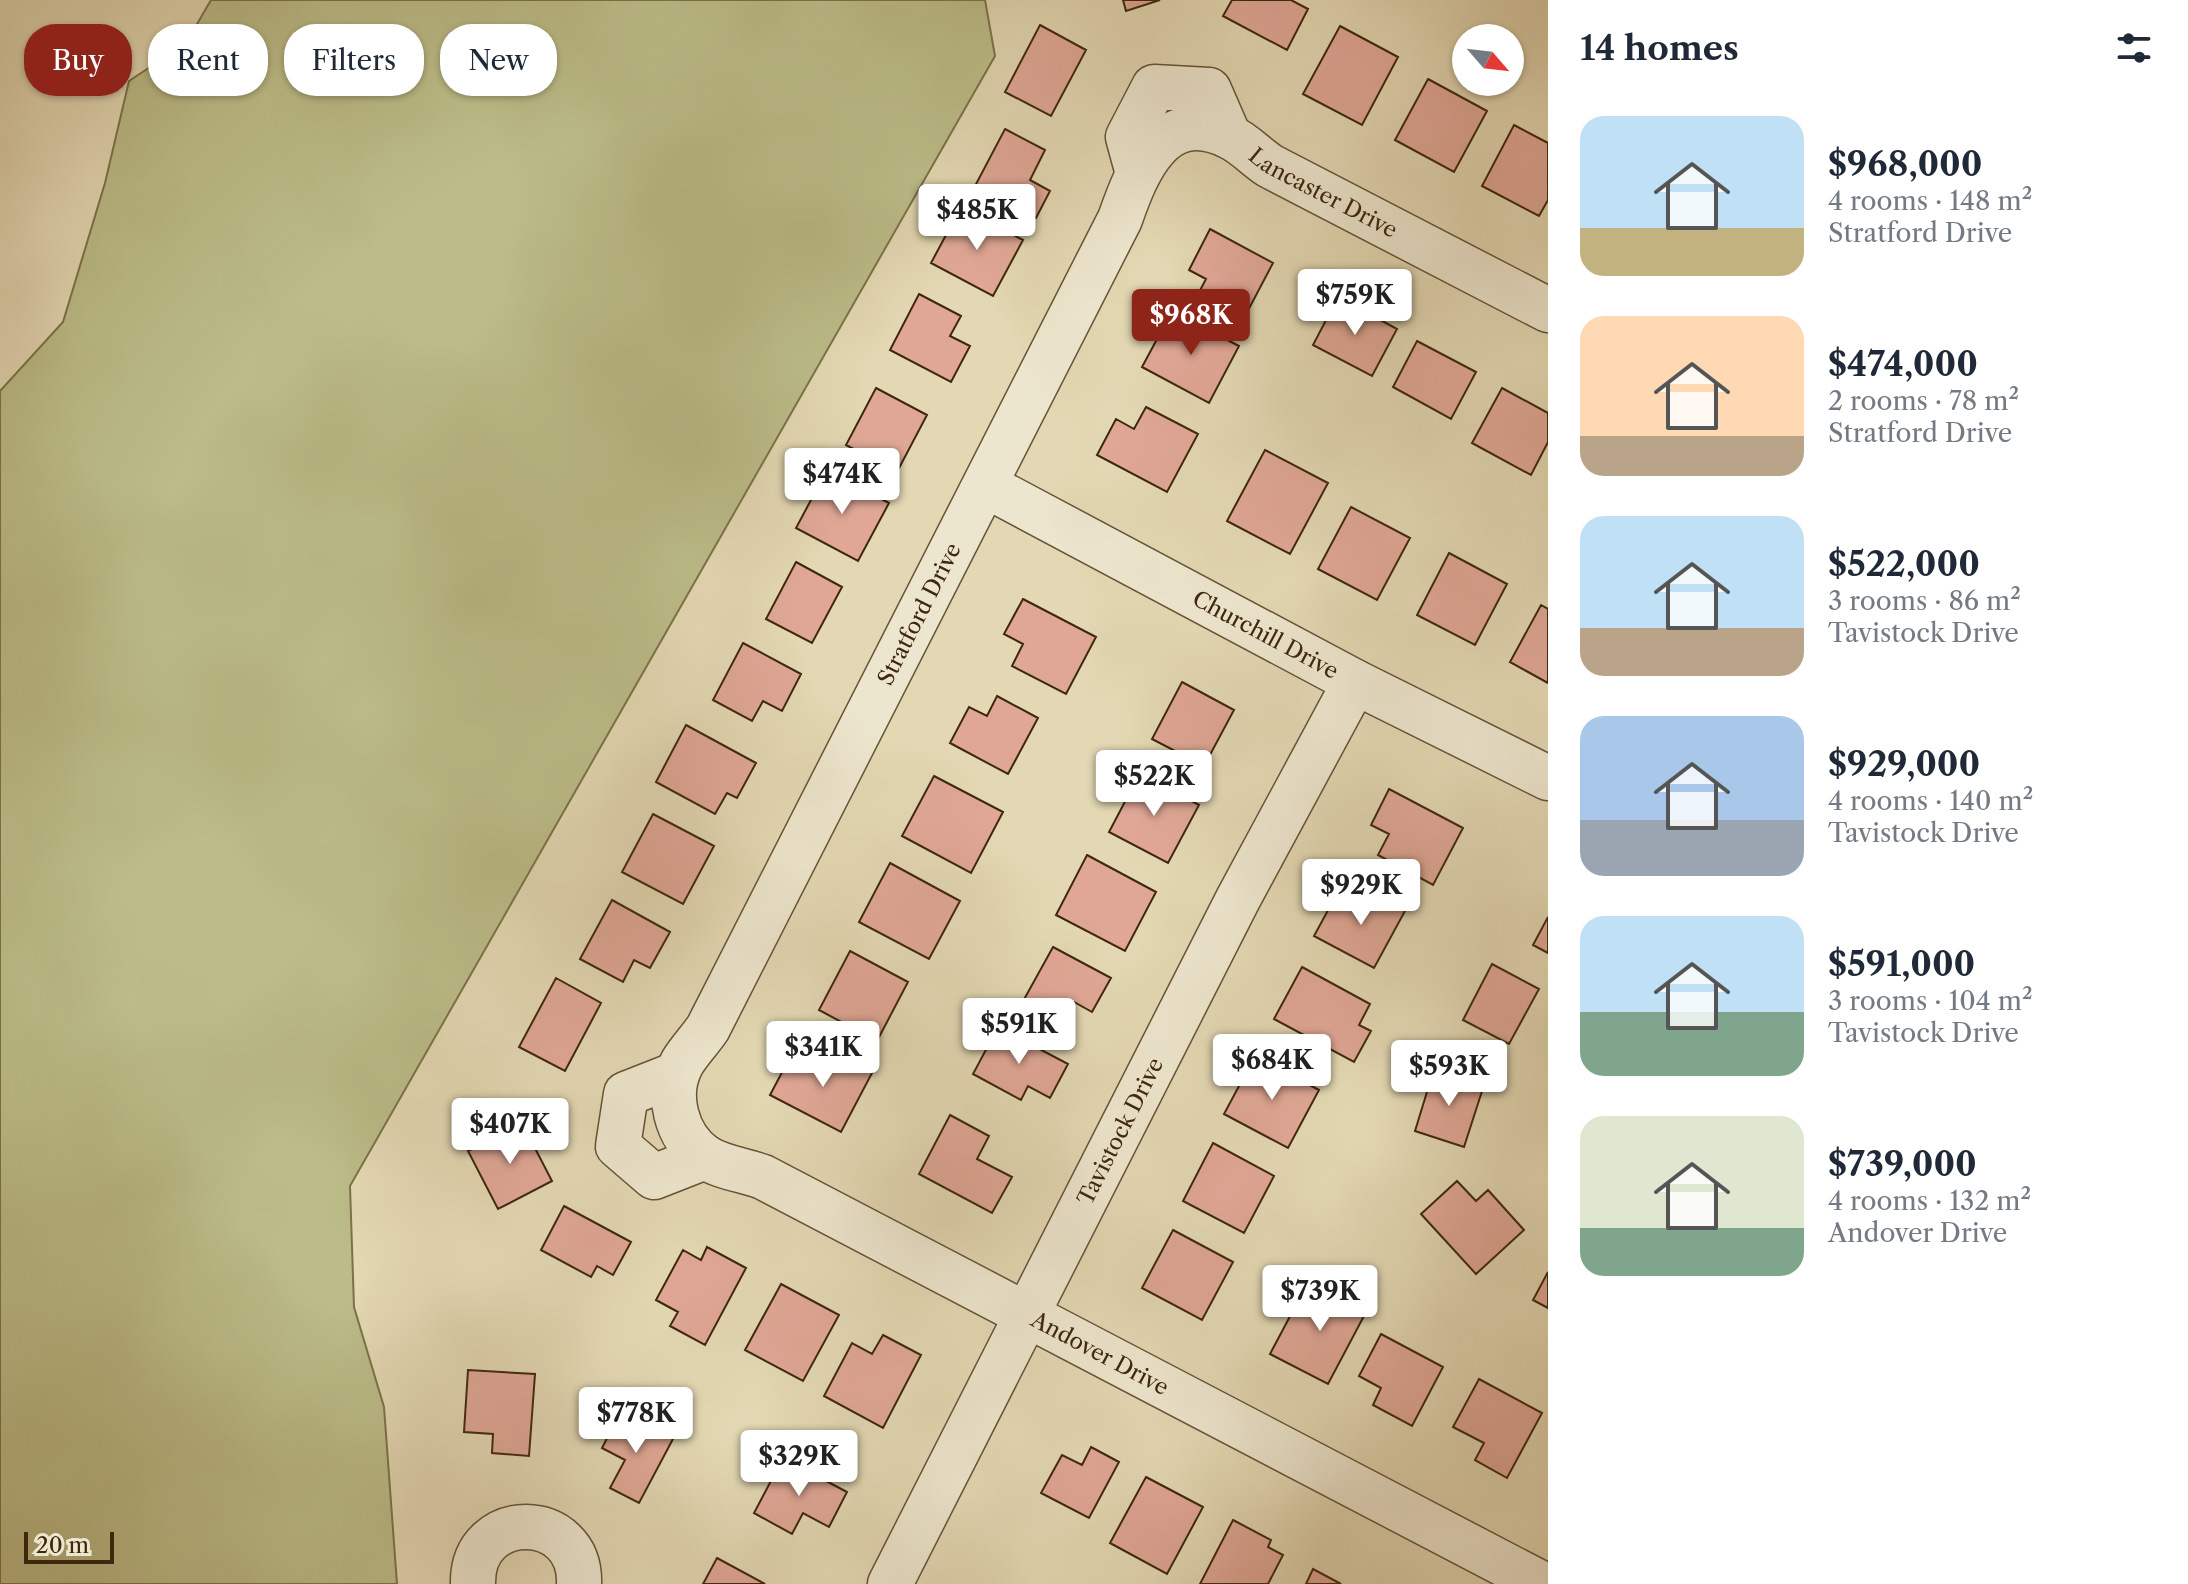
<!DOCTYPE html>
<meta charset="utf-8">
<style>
:root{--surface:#fff;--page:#f6f6f7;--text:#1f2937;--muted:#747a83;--accent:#8f2418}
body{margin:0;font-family:"Libre Caslon Text",serif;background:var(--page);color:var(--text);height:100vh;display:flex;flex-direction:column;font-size:30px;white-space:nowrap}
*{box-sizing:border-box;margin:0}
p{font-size:26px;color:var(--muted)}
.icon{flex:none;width:44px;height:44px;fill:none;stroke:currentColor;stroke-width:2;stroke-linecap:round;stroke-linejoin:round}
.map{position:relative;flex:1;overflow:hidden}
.details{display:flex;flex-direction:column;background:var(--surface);width:640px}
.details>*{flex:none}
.top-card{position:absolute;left:24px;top:24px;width:760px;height:72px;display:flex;gap:16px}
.needle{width:52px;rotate:118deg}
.tools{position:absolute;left:1452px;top:24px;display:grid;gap:16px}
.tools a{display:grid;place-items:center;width:72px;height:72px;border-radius:50%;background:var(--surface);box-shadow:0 2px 6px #0004;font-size:40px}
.scale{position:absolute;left:24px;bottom:20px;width:90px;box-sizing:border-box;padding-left:8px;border:4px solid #3d270d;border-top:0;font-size:22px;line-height:28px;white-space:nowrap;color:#3d270d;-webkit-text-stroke:6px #ede6ce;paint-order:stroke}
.price{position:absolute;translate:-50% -68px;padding:0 18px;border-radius:8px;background:#fff;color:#222;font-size:26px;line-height:52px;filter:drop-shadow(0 2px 4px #0008)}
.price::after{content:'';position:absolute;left:50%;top:48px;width:24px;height:18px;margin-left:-12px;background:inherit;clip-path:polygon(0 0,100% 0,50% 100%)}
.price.active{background:var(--accent);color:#fff}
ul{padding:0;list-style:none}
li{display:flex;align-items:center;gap:24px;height:200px;padding:0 32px}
li span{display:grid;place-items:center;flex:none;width:224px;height:160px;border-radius:24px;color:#555}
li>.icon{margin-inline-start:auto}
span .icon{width:96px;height:96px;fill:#fffc;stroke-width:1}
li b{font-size:34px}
h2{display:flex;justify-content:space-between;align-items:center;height:96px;padding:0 32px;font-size:34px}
.pill{padding:0 28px;border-radius:32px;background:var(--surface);box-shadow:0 2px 6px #0004;font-size:28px;line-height:72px}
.pill.active{background:var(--accent);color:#fff}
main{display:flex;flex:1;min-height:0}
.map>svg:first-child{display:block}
.green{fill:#bbbc88;stroke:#7c724a;stroke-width:2}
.building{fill:#e0a796;stroke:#3d270d;stroke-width:2}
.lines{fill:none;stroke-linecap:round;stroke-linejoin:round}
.minor-casing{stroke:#665336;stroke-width:47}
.minor{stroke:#ede6ce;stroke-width:44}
.labels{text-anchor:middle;stroke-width:8;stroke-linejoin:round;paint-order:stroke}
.street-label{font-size:22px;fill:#3d270d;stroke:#ede6ce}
</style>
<main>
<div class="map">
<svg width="1548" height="1584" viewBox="0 0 1548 1584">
<rect width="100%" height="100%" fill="#e3d8b3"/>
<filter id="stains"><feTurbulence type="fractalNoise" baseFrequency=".0025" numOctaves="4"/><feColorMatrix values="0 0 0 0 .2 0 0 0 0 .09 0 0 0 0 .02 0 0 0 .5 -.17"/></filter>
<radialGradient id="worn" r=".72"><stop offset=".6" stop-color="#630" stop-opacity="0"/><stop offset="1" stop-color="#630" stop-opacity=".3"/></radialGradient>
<!-- green -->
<path class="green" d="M211 0H985L995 56 350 1186 354 1307 384 1407 397 1584H0V391L63 322 105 183 129 81 186 43Z"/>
<!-- building -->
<path class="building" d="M1123 0H1160L1126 11Z
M1232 0H1291L1308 9 1287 50 1223 16Z
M1040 25 1086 50 1051 116 1005 92Z
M1340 26 1398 57 1362 125 1303 94Z
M1428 79 1487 111 1454 172 1395 140Z
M1514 125 1548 143V200L1539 216 1482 186Z
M1005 129 1045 150 1030 180 1050 191 1036 218 975 186Z
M961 207 1023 240 993 296 931 263Z
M1210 229 1273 263 1243 320 1197 296 1206 279 1189 270Z
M919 294 961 316 950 336 970 346 951 382 890 350Z
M1338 297 1397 329 1372 376 1313 345Z
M1172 311 1239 346 1209 403 1142 367Z
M1417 341 1476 372 1451 419 1393 387Z
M876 388 927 415 897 472 846 445Z
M1502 388 1548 413V442L1531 475 1472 443Z
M1146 407 1198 434 1167 492 1097 455 1116 419 1134 429Z
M1265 450 1328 483 1290 554 1227 521Z
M827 470 889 503 858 561 796 528Z
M1351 507 1410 538 1377 600 1318 569Z
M1449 553 1507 584 1475 645 1417 615Z
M796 562 842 587 812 643 766 619Z
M1023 599 1096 637 1066 694 1012 666 1023 644 1004 634Z
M1541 605 1548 609V683L1510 662Z
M743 643 801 674 782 711 763 701 752 721 713 700Z
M1182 682 1234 710 1204 766 1152 739Z
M997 696 1038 718 1008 774 950 743 969 707 987 716Z
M686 725 756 763 737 798 727 793 715 814 656 782Z
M1140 773 1199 805 1168 863 1109 832Z
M934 776 1003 812 971 873 902 836Z
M1389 789 1463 828 1433 885 1378 855 1389 834 1371 825Z
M653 814 714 846 683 904 622 872Z
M1087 855 1156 892 1125 951 1056 915Z
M890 863 960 901 929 959 859 922Z
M1364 889 1405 911 1374 968 1314 936 1334 899 1353 909Z
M612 900 670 932 650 968 634 960 623 982 580 959Z
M1548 917V953L1533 945Z
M1053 947 1111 978 1092 1012 1074 1002 1062 1024 1022 1003Z
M850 951 908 982 877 1041 819 1010Z
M1492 964 1539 989 1509 1044 1463 1020Z
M1302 967 1370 1004 1359 1025 1371 1031 1354 1062 1274 1019Z
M556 978 601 1003 565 1071 519 1047Z
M998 1027 1068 1064 1050 1098 1028 1086 1021 1100 973 1074Z
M828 1050 872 1073 841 1132 770 1095 789 1059 816 1073Z
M1255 1056 1319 1090 1288 1148 1224 1114Z
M1434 1069 1484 1085 1464 1147 1415 1131Z
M950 1115 989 1136 977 1159 1012 1177 992 1213 919 1174Z
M522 1123 552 1181 498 1209 468 1151Z
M1213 1143 1274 1176 1244 1233 1183 1201Z
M1457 1181 1476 1201 1488 1190 1524 1230 1476 1274 1421 1214Z
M564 1206 631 1242 613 1275 597 1266 591 1277 541 1250Z
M1173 1230 1233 1262 1202 1320 1142 1288Z
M707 1247 746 1268 705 1345 670 1326 678 1312 656 1300 683 1250 701 1260Z
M1548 1272V1308L1533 1300Z
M781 1284 839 1315 803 1381 745 1350Z
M1305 1288 1343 1309 1353 1289 1373 1299 1328 1384 1270 1354Z
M1381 1334 1443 1367 1412 1426 1373 1405 1381 1388 1359 1376Z
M883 1335 921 1355 883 1428 824 1396 852 1343 872 1354Z
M468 1370 535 1374 529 1456 492 1453 493 1434 464 1432Z
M1479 1379 1542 1413 1507 1478 1475 1460 1484 1443 1453 1427Z
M621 1411 673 1439 639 1503 610 1488 625 1460 602 1448Z
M1091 1447 1119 1462 1089 1518 1041 1493 1062 1455 1082 1465Z
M783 1458 847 1492 829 1527 803 1513 792 1534 754 1513Z
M1146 1477 1203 1507 1167 1574 1110 1543Z
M1233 1520 1271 1540 1268 1547 1283 1555 1268 1584H1200Z
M717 1558 765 1584H703Z
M1313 1569 1341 1584H1306Z"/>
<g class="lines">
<defs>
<g id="minor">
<path d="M1137 170 1128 137 1154 87 1209 90 1229 136"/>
<path id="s1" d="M985 485 1355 682 1548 778"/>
<path d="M677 1074 626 1094 618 1146 654 1177 705 1157"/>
<path d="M473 1584C471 1507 582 1509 579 1584"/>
<path id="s2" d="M890 1584 1238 899 1355 682"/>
<path id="s3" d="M1542 1584 763 1177C745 1170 722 1168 705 1157 676 1137 665 1094 682 1063 689 1051 700 1040 708 1028L1120 219C1137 170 1163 104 1230 137 1245 144 1256 157 1270 166L1548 310"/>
</g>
</defs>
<!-- minor casing -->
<use href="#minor" class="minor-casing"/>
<!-- minor -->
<use href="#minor" class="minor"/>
</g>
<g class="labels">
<!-- street labels -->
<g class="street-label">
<text dy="8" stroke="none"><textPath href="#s3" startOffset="2268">Lancaster Drive</textPath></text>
<text dy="8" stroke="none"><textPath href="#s3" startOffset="1554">Stratford Drive</textPath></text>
<text dy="8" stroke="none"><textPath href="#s1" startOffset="318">Churchill Drive</textPath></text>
<text dy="8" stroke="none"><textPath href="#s2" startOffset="508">Tavistock Drive</textPath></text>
<text transform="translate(1100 1353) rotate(28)" y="8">Andover Drive</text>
</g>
</g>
<rect width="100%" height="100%" filter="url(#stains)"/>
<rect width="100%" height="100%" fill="url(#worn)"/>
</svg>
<div class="tools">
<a><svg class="needle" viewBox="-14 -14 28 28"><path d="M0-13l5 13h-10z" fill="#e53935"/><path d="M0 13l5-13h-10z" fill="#747a83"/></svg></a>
</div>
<div class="scale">20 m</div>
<b class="price" style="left:977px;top:252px">$485K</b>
<b class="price" style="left:1355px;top:337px">$759K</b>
<b class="price active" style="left:1191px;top:357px">$968K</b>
<b class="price" style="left:842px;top:516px">$474K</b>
<b class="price" style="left:1154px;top:818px">$522K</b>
<b class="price" style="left:1361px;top:927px">$929K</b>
<b class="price" style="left:1019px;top:1066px">$591K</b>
<b class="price" style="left:823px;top:1089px">$341K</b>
<b class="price" style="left:1272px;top:1102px">$684K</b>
<b class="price" style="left:1449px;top:1108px">$593K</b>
<b class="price" style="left:510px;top:1166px">$407K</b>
<b class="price" style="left:1320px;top:1333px">$739K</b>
<b class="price" style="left:636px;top:1455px">$778K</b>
<b class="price" style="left:799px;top:1498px">$329K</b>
<div class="top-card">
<a class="pill active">Buy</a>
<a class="pill">Rent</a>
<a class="pill">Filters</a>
<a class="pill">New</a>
</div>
</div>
<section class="details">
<h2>14 homes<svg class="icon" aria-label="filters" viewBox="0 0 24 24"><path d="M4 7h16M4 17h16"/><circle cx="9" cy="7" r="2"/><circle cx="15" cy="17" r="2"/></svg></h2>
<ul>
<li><span style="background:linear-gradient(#bfe0f5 70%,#c2b280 0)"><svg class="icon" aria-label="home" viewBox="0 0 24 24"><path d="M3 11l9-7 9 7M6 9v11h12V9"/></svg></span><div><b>$968,000</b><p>4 rooms · 148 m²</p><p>Stratford Drive</p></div></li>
<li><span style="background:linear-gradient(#ffd9b3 75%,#b9a48a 0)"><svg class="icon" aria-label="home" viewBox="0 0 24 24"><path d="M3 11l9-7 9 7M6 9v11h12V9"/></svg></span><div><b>$474,000</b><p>2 rooms · 78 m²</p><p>Stratford Drive</p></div></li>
<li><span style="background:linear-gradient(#bfe0f5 70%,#b9a48a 0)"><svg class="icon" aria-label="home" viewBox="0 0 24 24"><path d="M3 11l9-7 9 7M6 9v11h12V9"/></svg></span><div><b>$522,000</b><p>3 rooms · 86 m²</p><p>Tavistock Drive</p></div></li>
<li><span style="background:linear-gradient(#a9c7e8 65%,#9aa5b1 0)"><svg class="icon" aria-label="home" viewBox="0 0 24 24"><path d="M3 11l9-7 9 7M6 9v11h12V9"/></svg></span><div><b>$929,000</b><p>4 rooms · 140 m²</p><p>Tavistock Drive</p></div></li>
<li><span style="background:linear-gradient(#bfe0f5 60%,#7fa58c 0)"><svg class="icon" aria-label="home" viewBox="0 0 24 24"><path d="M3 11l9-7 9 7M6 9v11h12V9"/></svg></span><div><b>$591,000</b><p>3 rooms · 104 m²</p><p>Tavistock Drive</p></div></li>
<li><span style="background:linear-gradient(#dfe7d0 70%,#7fa58c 0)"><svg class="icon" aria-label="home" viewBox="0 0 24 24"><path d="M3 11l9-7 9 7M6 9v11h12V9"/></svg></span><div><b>$739,000</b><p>4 rooms · 132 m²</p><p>Andover Drive</p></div></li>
</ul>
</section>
</main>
